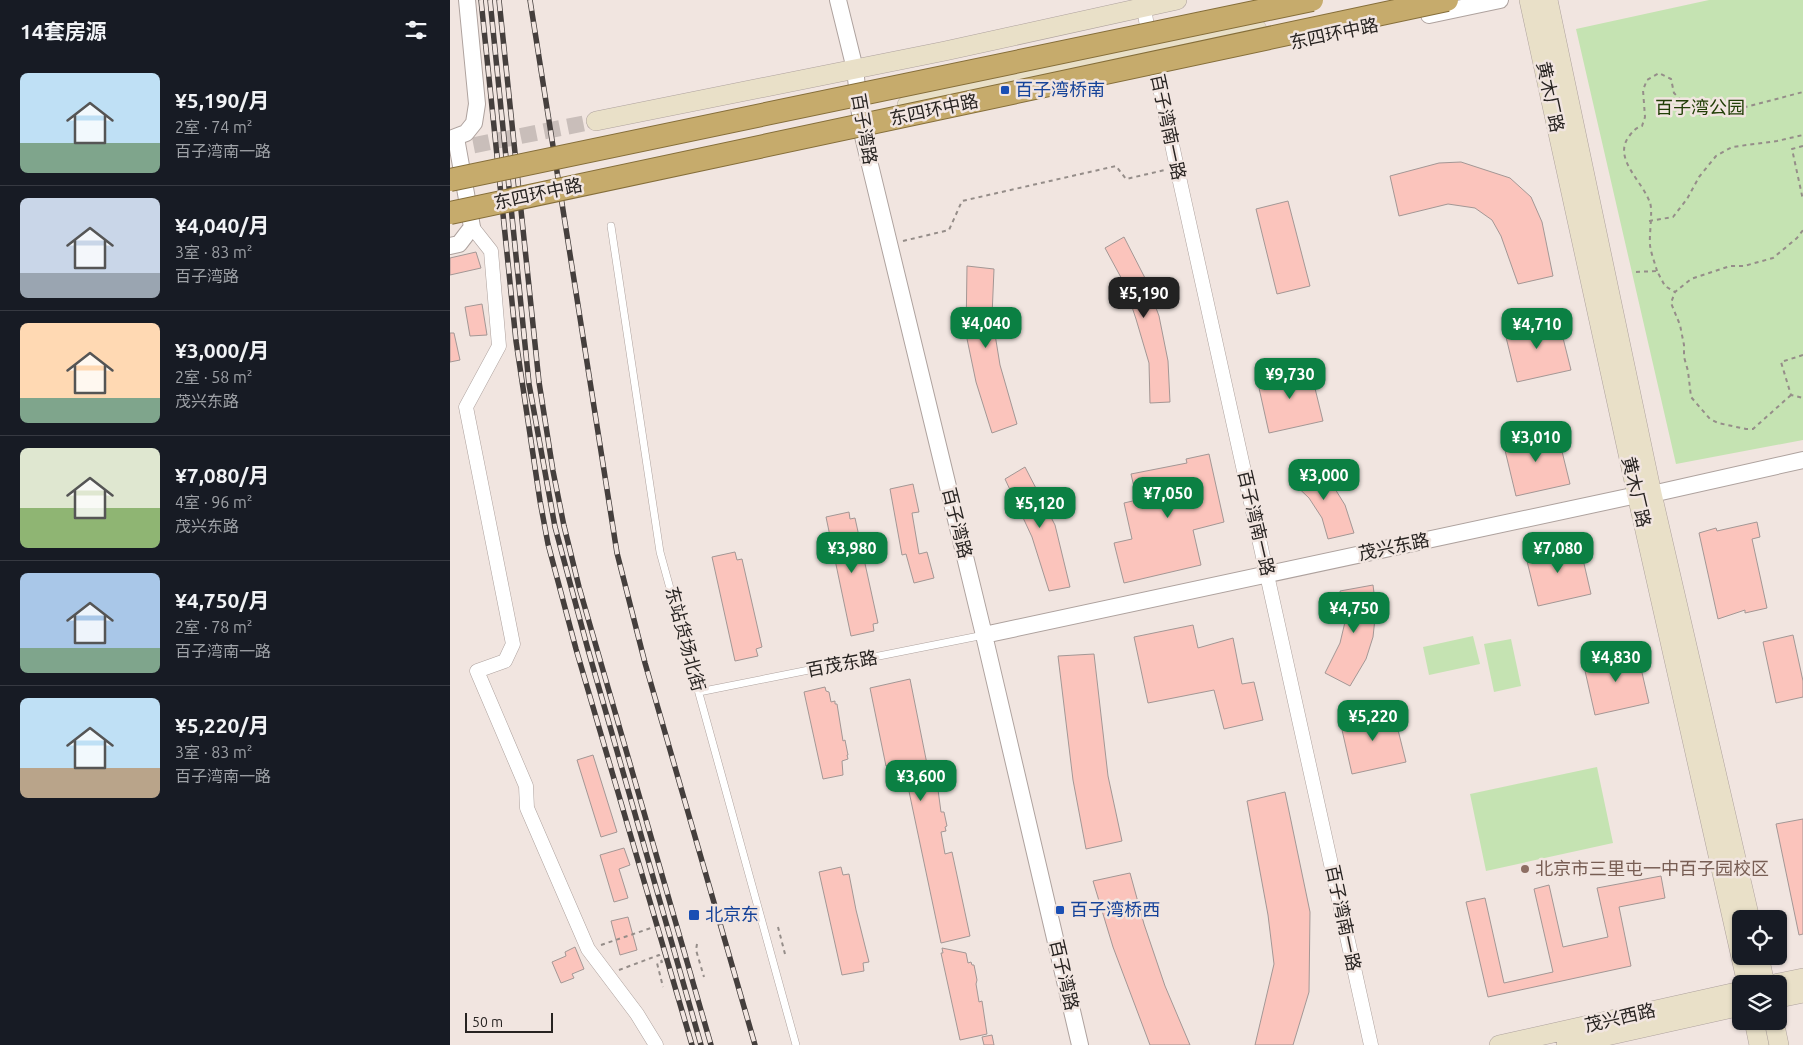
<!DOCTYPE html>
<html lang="zh">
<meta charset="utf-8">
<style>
:root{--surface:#171b24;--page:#20242c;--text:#f1f3f6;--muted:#9ea1a6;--line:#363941;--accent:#0b8043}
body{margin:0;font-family:Ubuntu,"Noto Sans SC",sans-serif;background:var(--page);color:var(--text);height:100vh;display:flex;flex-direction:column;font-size:19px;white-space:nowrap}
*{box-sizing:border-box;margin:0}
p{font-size:16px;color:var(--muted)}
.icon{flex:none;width:28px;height:28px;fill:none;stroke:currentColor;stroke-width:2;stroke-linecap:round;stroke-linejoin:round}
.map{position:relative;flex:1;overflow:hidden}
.drawer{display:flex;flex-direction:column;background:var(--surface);width:450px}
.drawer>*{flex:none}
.fabs{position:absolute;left:1282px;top:910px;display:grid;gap:10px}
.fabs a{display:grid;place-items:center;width:55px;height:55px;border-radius:8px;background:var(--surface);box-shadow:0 1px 4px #0004;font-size:25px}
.scale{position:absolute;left:15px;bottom:12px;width:88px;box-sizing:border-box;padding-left:5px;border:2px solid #272321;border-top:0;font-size:14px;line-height:18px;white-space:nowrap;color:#272321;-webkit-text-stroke:4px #f1e5e0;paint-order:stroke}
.price{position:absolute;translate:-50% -42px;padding:0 11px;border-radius:10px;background:var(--accent);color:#fff;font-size:16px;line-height:32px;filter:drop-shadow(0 1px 2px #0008)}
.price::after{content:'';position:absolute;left:50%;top:30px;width:15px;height:11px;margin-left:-8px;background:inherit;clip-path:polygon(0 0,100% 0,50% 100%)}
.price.current{background:#222;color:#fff}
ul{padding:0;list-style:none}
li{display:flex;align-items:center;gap:15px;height:125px;padding:0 20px}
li+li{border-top:1px solid var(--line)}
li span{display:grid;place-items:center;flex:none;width:140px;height:100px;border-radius:8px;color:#555}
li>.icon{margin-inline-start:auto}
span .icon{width:60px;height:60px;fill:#fffc;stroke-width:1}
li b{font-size:21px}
h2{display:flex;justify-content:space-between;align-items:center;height:60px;padding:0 20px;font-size:21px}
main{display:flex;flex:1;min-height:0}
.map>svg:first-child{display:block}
.green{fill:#c5e3b2}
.building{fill:#fbc4bc;stroke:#a39795}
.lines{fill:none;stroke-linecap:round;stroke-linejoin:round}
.tertiary-tunnel{stroke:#c9beba;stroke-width:16;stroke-dasharray:16 8;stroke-linecap:butt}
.service-casing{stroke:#aea29e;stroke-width:8}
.minor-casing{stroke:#aea29e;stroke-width:15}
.tertiary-casing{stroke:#aea29e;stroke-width:18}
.secondary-casing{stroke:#aea29e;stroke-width:20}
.path{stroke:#958d89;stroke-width:2;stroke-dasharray:4 4;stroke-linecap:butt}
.service{stroke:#fff;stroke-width:7}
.minor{stroke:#fff;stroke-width:14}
.tertiary{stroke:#fff;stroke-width:16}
.secondary{stroke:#e9e0c8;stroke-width:19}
.rail-casing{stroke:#453f3d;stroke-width:5.5}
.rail{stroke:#f1e5e0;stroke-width:4;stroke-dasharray:11;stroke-linecap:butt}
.trunk-bridge-casing{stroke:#856e3a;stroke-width:24;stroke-linecap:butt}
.trunk-bridge{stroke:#c6ab6c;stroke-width:22}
.transit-dot{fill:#1a4fb4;stroke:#f1e5e0;stroke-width:2}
.education-dot{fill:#8d6e63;stroke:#f1e5e0;stroke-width:2}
.labels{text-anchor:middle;stroke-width:5;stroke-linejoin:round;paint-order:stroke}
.street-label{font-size:18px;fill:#272321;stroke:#f1e5e0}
.transit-label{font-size:18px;fill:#164399;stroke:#f1e5e0;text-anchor:start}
.park-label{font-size:18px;fill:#223f07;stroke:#f1e5e0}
.education-label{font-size:18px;fill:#785e54;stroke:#f1e5e0;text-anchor:start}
</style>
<main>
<section class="drawer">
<h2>14套房源<svg class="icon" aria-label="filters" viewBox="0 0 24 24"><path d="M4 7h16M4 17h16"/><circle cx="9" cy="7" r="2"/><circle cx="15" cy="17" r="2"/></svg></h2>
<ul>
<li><span style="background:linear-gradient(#bfe0f5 70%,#7fa58c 0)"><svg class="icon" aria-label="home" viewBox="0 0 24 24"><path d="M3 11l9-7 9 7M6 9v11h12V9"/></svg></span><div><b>¥5,190/月</b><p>2室 · 74 m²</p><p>百子湾南一路</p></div></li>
<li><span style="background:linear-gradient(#c9d6e8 75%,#9aa5b1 0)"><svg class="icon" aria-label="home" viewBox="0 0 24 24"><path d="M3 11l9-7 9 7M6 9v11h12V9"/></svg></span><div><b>¥4,040/月</b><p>3室 · 83 m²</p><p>百子湾路</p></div></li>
<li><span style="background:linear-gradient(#ffd9b3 75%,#7fa58c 0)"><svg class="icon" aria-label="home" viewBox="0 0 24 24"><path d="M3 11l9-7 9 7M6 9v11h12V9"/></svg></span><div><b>¥3,000/月</b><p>2室 · 58 m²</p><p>茂兴东路</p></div></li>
<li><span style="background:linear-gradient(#dfe7d0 60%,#8fb573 0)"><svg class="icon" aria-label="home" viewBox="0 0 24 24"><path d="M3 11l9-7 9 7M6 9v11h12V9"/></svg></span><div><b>¥7,080/月</b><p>4室 · 96 m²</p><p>茂兴东路</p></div></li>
<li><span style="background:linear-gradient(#a9c7e8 75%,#7fa58c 0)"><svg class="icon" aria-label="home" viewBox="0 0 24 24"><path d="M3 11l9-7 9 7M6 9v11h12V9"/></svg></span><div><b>¥4,750/月</b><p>2室 · 78 m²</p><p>百子湾南一路</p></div></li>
<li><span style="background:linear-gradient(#bfe0f5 70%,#b9a48a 0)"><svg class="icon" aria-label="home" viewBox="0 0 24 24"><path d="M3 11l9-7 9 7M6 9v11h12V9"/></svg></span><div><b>¥5,220/月</b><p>3室 · 83 m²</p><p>百子湾南一路</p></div></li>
</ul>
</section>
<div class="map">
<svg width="1353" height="1045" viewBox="0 0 1353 1045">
<rect width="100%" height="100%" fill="#f1e5e0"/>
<!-- green -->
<path class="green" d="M1259 0H1353V440L1226 464 1126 29Z
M1023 636 1030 664 979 675 973 647Z
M1061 639 1071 686 1044 692 1034 644Z
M1147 767 1163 843 1036 871 1020 794Z"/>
<!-- building -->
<path class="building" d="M1011 162 1060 178 1081 197 1092 222 1103 276 1068 284 1051 236 1042 220 1025 208 998 204 949 216 940 176 989 163Z
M838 201 860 286 827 294 806 209Z
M674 237 695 278 709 316 718 361 720 402 700 403 699 363 686 319 674 283 655 248Z
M26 252 31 268 0 275V258Z
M517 266 544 269 542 316 550 365 567 424 542 433 526 382 516 334Z
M32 304 37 335 20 336 15 307Z
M1108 318 1121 370 1067 382 1054 329Z
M0 333H4L10 360 0 362Z
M860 368 873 421 819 433 807 379Z
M1107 431 1120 484 1066 496 1053 442Z
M759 454 774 522 743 530 751 565 674 583 664 543 682 539 674 503 687 500 681 474 737 463 736 459Z
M856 461 882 484 895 505 904 533 878 539 872 518 859 498 840 480Z
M575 467 605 525 620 587 599 591 582 537 555 479Z
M463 484 469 512 462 513 469 554 477 552 484 578 464 583 456 554 452 555 440 489Z
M399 512 400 519 405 518 428 623 423 624 424 631 401 636 376 517Z
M1307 522 1310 537 1302 539 1317 608 1295 613V610L1268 619 1249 533 1266 528 1267 531Z
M1129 542 1141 594 1088 606 1075 553Z
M285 552 287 560 292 559 312 647 306 649 308 656 285 661 262 557Z
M923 585 926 609 923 637 916 659 900 686 875 673 890 643 895 622 890 591Z
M743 625 748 648 783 638 792 684 804 682 813 720 774 729 764 690 698 703 684 637Z
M1343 635 1353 681V697L1326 703 1313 642Z
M1187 651 1199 703 1145 715 1133 662Z
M644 654 658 776 672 841 636 849 623 780 608 656Z
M460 679 479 774 483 773 484 776 486 775 491 812H494L497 826 495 827 496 831 491 832 495 854 502 852 520 936 491 943 453 763 436 766 420 688Z
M375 687 376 691 379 692 381 702 385 701V704H387L393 741 395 740 398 755H397L398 759 392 761 393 775 373 779 354 692Z
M943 710 956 762 902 774 890 721Z
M143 755 167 832 151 837 127 760Z
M835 792 860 912 859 992 843 1045H805L824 964 818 915 797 801Z
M1353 819V934L1349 935 1326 824Z
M174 848 180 865 169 869 178 898 164 902 150 855Z
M391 867 393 875 399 874 406 910 419 962 413 963 414 971 392 975 369 872Z
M680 873 694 924 715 986 740 1045H700L663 947 643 881Z
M1211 876 1215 898 1169 907 1181 966 1038 997 1016 902 1035 898 1054 983 1103 972 1084 889 1099 885 1113 947 1158 937 1147 888Z
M178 917 187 950 170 955 161 921Z
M125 947 134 969 122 974 124 978 111 983 102 962 116 956 115 952Z
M492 948 516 953 518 963 521 962 522 965H524L527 980 526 984 529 1002 532 1001 537 1034 510 1040 491 953H493Z
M542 1035 544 1045H534L532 1037Z"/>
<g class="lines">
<!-- tertiary-tunnel -->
<path class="tertiary-tunnel" d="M0 150 146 121"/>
<defs>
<path id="service" d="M161 226 210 552 346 1045
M249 692 534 635"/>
<path id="minor" d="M693 0 697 27 727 168 921 1045
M22 227 41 251 49 346 16 407 63 644 55 661 27 671 76 786 77 808 138 949 187 1014 206 1045"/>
<path id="tertiary" d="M388 0 405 69 412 132 534 635 630 1045
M979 15 1050 0
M0 139 16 133 24 123 27 104 17 0
M0 246 9 244 22 227 6 138
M534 635 1187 495 1202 494 1353 460"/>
<path id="secondary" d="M1079 0 1187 495 1297 984
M1098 0 1202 494 1300 919
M457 105 553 79 807 29
M146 121 495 51 727 0
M1309 956 1315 984
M1324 984 1353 978
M1329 998 1353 993
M1304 1021 1309 1045
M1324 1021 1329 1045
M1049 1045 1291 991
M1116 1045 1291 1006"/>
</defs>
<!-- service casing -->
<use href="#service" class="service-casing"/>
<!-- minor casing -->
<use href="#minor" class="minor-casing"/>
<!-- tertiary casing -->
<use href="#tertiary" class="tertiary-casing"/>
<!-- secondary casing -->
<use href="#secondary" class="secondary-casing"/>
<!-- path -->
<path class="path" d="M1353 146 1342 149 1353 200
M1199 221 1223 217 1237 199 1249 177 1266 156 1282 147 1327 141 1353 135
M453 241 499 230 512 201 666 166 676 179 715 170
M1207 271C1205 263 1201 254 1200 245 1199 235 1203 210 1200 203 1193 181 1161 158 1180 135 1184 130 1186 128 1192 126L1195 117 1193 90 1197 80 1209 73 1221 79 1224 93 1238 107 1251 115H1265L1353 92
M1186 272 1207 271 1215 286 1225 292
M1353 355 1331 362 1341 395 1353 398
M1341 395 1303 429H1296L1268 423 1260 419 1241 397 1238 371 1234 357V345L1230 325 1221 303 1225 292 1241 279 1280 266H1294L1323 258 1347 238 1353 230
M328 927 336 958
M247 944 246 950 254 977
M151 945 201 928
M169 970 209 955 212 962 207 963 213 987"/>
<!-- service -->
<use href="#service" class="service"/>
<!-- minor -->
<use href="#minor" class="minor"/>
<!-- tertiary -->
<use href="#tertiary" class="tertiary"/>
<!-- secondary -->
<use href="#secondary" class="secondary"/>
<defs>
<path id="rail" d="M31 0 66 341 90 501 98 544 126 649 242 1045
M40 0 79 384 105 527 137 646 251 1045
M49 0 89 382 103 471 114 526 129 587 261 1045
M80 0 167 553 195 663 305 1045"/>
</defs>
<!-- rail casing -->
<use href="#rail" class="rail-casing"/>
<!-- rail -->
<use href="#rail" class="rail"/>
<defs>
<path id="trunk-bridge" d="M0 180 862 0
M0 213 997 0"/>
</defs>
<!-- trunk-bridge casing -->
<use href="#trunk-bridge" class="trunk-bridge-casing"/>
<!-- trunk-bridge -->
<use href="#trunk-bridge" class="trunk-bridge"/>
</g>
<!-- markers -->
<g class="transit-dot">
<rect x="550" y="85" width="10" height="10" rx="2.5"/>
<rect x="605" y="905" width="10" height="10" rx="2.5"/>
<rect x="238" y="909" width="12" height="12" rx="2.5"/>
</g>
<circle class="education-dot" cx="1075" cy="869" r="5"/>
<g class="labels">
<!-- street labels -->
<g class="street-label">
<text transform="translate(884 34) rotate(-12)" y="6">东四环中路</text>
<text transform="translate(1100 97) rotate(78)" y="6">黄木厂路</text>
<text transform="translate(484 110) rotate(-12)" y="6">东四环中路</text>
<text transform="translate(718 127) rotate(78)" y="6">百子湾南一路</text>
<text transform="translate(414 129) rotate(80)" y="6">百子湾路</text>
<text transform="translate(88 194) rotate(-12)" y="6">东四环中路</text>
<text transform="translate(1186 492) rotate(77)" y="6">黄木厂路</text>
<text transform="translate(507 523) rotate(76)" y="6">百子湾路</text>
<text transform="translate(806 523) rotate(77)" y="6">百子湾南一路</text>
<text transform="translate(944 547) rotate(-12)" y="6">茂兴东路</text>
<text transform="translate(235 639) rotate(75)" y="6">东站货场北街</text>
<text transform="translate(392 664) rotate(-11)" y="6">百茂东路</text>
<text transform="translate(893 918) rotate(78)" y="6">百子湾南一路</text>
<text transform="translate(614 975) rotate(77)" y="6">百子湾路</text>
<text transform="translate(1170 1018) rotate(-13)" y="6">茂兴西路</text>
</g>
<!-- transit labels -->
<g class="transit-label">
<text x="565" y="96">百子湾桥南</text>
<text x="620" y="916">百子湾桥西</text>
<text x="255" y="921">北京东</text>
</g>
<!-- park labels -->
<g class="park-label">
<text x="1250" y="114">百子湾公园</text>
</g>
<!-- education labels -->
<g class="education-label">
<text x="1085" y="875">北京市三里屯一中百子园校区</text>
</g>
</g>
</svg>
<div class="fabs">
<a><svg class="icon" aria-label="locate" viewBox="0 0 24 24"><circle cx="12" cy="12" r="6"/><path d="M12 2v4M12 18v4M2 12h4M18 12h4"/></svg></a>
<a><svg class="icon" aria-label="layers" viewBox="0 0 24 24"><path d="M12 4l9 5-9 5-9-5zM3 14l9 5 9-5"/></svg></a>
</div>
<div class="scale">50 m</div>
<b class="price current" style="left:694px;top:319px">¥5,190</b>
<b class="price" style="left:536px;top:349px">¥4,040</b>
<b class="price" style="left:1087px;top:350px">¥4,710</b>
<b class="price" style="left:840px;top:400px">¥9,730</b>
<b class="price" style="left:1086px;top:463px">¥3,010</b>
<b class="price" style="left:874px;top:501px">¥3,000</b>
<b class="price" style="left:718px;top:519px">¥7,050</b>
<b class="price" style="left:590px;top:529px">¥5,120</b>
<b class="price" style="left:402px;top:574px">¥3,980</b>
<b class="price" style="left:1108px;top:574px">¥7,080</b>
<b class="price" style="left:904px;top:634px">¥4,750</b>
<b class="price" style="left:1166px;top:683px">¥4,830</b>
<b class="price" style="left:923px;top:742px">¥5,220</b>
<b class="price" style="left:471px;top:802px">¥3,600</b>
</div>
</main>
